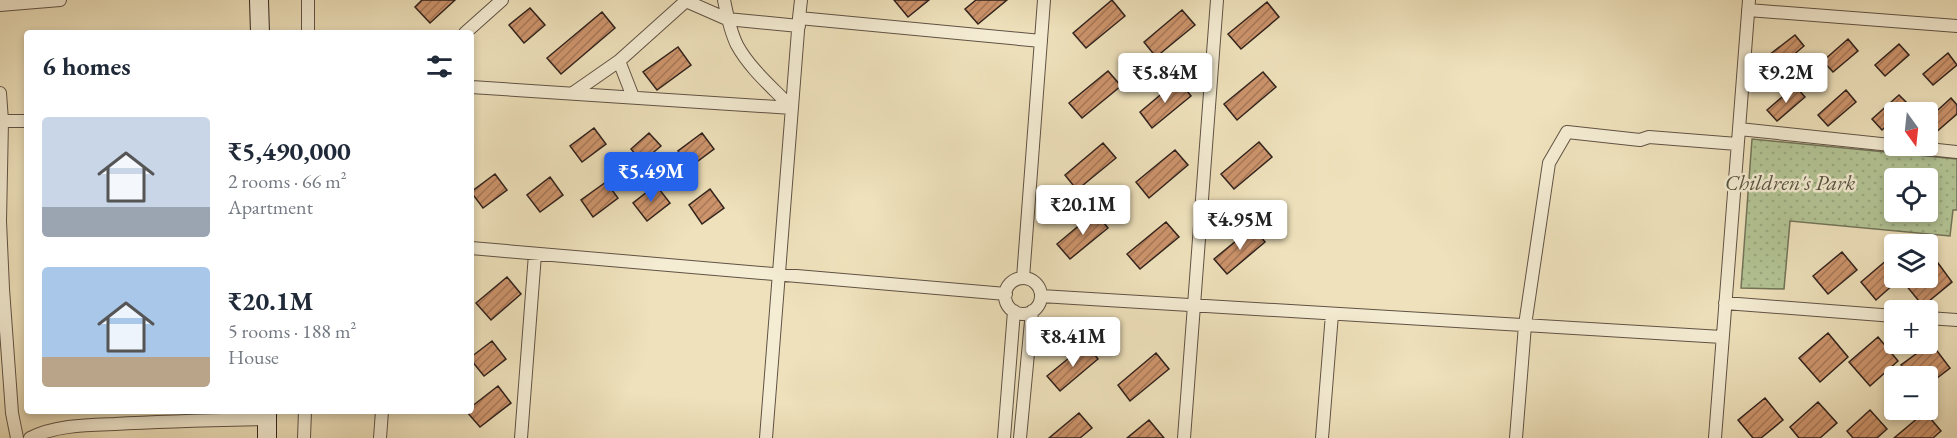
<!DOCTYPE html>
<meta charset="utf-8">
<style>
:root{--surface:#fff;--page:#f6f6f7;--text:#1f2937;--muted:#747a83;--accent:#2563eb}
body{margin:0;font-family:"EB Garamond",serif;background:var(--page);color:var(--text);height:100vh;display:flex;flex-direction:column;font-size:22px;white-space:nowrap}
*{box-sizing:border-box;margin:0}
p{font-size:20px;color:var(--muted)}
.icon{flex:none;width:33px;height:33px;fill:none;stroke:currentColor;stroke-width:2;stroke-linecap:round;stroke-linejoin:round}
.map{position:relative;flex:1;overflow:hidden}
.drawer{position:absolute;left:24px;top:30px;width:450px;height:384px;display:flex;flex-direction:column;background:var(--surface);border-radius:6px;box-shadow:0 3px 9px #0003}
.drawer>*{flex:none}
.needle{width:39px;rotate:165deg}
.buttons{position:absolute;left:1884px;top:102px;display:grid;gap:12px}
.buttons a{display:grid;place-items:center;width:54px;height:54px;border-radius:6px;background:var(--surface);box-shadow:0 3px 9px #0003;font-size:30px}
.price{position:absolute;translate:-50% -51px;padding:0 14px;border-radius:6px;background:#fff;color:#222;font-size:20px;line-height:39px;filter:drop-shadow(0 2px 3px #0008)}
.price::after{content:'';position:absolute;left:50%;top:36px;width:18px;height:14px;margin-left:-9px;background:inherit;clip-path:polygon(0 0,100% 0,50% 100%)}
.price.selected{background:var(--accent);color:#fff}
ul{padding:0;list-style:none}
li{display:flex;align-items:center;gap:18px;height:150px;padding:0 18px}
li span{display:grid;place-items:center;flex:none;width:168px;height:120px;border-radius:6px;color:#555}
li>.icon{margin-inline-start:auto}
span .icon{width:72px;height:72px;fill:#fffc;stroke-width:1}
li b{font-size:26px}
h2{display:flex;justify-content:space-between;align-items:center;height:72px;padding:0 18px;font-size:26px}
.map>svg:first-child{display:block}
.grass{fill:url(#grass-dots);stroke:#727358;stroke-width:1.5;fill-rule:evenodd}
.building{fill:url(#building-hatch);stroke:#30221c;stroke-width:1.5}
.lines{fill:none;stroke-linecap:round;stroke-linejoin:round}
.street-casing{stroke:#605244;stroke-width:14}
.secondary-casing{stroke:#30221c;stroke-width:20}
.street{stroke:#f4ecd3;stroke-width:12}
.secondary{stroke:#f4ecd3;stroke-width:18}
.labels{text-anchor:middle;stroke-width:5;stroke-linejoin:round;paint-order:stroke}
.park-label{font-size:22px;font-style:italic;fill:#575340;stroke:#f4ecd3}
</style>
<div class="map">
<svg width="1957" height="438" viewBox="0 0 1957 438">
<defs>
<pattern id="grass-dots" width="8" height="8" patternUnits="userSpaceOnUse" patternTransform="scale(1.5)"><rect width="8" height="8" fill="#b3c495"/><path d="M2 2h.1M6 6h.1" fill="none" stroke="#9aa880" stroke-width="1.8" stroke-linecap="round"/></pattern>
<pattern id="building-hatch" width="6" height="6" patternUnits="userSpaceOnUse" patternTransform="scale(1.5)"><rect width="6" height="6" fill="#cd946c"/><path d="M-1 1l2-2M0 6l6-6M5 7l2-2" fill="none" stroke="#a77858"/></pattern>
</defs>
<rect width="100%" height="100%" fill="#eee1bb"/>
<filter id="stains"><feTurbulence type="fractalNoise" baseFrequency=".00333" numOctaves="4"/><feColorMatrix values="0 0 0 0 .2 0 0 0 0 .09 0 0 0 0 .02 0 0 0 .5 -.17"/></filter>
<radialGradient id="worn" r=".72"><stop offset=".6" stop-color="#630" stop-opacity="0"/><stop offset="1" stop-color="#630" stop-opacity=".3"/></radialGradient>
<!-- grass -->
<path class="grass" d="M1752 139 1957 159V210H1953L1950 236 1790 221 1784 289 1741 288ZM1894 178H1928V212H1894Z"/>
<!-- building -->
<path class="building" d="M422 0H455L430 23 415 7Z
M894 0H929L908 17Z
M976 0H1007L978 24 965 9Z
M1112 0 1125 16 1086 48 1073 33Z
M1267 2 1279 17 1241 49 1228 34Z
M530 8 545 25 524 43 509 25Z
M1182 10 1195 25 1156 57 1144 42Z
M602 12 615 28 561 74 547 58Z
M1795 35 1804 46 1779 67 1769 55Z
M1848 39 1858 51 1833 72 1823 61Z
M1899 44 1909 55 1885 76 1875 65Z
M678 47 691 65 657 90 643 72Z
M1948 53 1957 65 1933 85 1923 74Z
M1108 71 1121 86 1082 118 1069 103Z
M1263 72 1276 87 1237 120 1224 104Z
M1178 80 1191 96 1152 128 1140 112Z
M1795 86 1805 97 1777 121 1767 110Z
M1846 90 1856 102 1828 126 1818 115Z
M1899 95 1910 106 1902 112H1894V119L1882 130 1872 119Z
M1951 98 1957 105V114L1934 134 1928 126V119Z
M594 128 606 144 582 162 570 146Z
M649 133 661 146 642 162 631 149Z
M702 133 714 149 690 167 678 151Z
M1259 142 1272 157 1234 189 1221 174Z
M1103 143 1116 158 1077 190 1065 175Z
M1175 150 1188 165 1149 198 1136 182Z
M495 174 507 190 483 208 471 192Z
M550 177 563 195 540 212 527 195Z
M606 182 618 198 593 217 581 200Z
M656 185 670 203 647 221 633 203Z
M710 189 724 208 702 224 689 205Z
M1095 212 1108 228 1070 259 1057 244Z
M1166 222 1179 237 1140 269 1127 254Z
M1253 227 1265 242 1227 274 1214 259Z
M1842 252 1857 270 1828 294 1813 276Z
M1894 254V284L1876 300 1861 282Z
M1938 263 1952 282 1923 306 1900 278H1928V272Z
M507 277 521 294 491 320 476 303Z
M1828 333 1848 357 1820 382 1799 358Z
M1878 337 1898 361 1870 386 1849 362Z
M492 341 506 359 484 376 471 360V357Z
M1931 343 1950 368 1928 385V376H1909L1901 365Z
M1086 344 1098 359 1060 391 1047 376Z
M1156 353 1169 369 1130 401 1118 385Z
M498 386 511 403 480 427 466 411H471V407Z
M1765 398 1783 420 1761 438H1753L1738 420Z
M1818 402 1837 423 1820 438H1799L1790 427Z
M1870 410 1887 429 1877 438H1853L1847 431Z
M1925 412 1941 431 1933 438H1894Z
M1079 413 1092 428 1080 438H1049Z
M1149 420 1164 438H1127Z"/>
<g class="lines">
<defs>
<path id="street" d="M724 0C727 15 730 31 737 45 750 69 773 88 792 108
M686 1 727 19 799 26
M0 5 60 0
M1748 10 1957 26
M799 18 801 0
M308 33V0
M465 33 502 0
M619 61 633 97
M471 87 792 108
M0 93 2 121 0 221 3 289 12 413 17 438
M573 93 619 61 687 0
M0 121H27
M1739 129 1957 152
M471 248 1006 294
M1023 278 1044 0
M1005 296a18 18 0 1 1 36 0a18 18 0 1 1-36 0Z
M1041 296 1722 337
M1725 303 1894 316
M1928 318 1957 320
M30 438C56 425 87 425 115 424 166 421 216 420 267 419
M304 438 305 411
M380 438 382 411
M521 438 535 254
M766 438 799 18 1041 41
M1004 438 1014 311
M1020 438 1032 311
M1184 438 1217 0
M1322 438 1332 314
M1516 438 1525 325 1549 163 1567 132 1640 140 1649 137 1737 144
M1715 438 1749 0"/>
<path id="secondary" d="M259 0 260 33
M267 411V438"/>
</defs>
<!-- street casing -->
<use href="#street" class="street-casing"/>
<!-- secondary casing -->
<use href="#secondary" class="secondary-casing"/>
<!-- street -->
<use href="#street" class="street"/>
<!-- secondary -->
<use href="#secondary" class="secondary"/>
</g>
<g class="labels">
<!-- park labels -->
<g class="park-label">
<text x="1790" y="190">Children's Park</text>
</g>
</g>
<rect width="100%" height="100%" filter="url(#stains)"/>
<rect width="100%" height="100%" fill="url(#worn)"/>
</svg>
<div class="buttons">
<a><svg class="needle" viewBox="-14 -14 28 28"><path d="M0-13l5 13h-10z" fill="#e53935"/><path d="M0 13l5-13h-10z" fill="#747a83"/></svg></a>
<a><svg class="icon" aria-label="locate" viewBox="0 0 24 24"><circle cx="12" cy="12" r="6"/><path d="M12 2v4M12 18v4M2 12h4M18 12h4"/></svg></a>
<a><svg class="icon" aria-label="layers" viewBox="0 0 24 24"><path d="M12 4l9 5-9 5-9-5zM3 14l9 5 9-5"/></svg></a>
<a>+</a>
<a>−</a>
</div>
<b class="price" style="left:1165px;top:104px">₹5.84M</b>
<b class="price" style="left:1786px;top:104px">₹9.2M</b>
<b class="price selected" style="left:651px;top:203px">₹5.49M</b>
<b class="price" style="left:1083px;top:236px">₹20.1M</b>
<b class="price" style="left:1240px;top:251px">₹4.95M</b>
<b class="price" style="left:1073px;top:368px">₹8.41M</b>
<section class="drawer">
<h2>6 homes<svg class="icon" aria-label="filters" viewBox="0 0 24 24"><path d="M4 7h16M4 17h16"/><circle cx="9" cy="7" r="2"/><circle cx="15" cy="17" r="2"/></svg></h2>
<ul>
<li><span style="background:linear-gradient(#c9d6e8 75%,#9aa5b1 0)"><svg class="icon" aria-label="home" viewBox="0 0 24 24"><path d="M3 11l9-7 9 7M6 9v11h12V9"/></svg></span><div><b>₹5,490,000</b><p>2 rooms · 66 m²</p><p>Apartment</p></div></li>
<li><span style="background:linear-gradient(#a9c7e8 75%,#b9a48a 0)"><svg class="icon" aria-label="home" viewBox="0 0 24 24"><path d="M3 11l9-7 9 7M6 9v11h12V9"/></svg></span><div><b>₹20.1M</b><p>5 rooms · 188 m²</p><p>House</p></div></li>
</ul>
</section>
</div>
